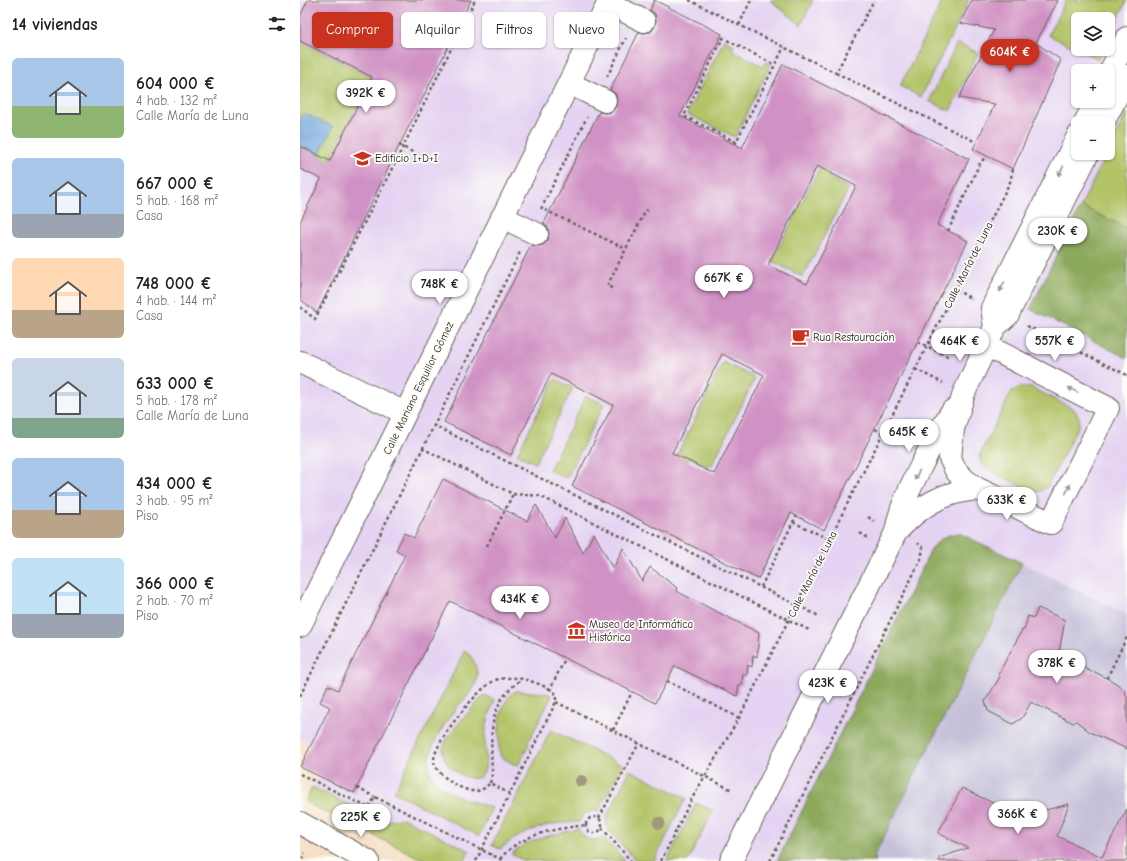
<!DOCTYPE html>
<html lang="es">
<meta charset="utf-8">
<style>
:root{--surface:#fff;--page:#f2f2f2;--text:#202124;--muted:#757577;--accent:#c8321e}
body{margin:0;font-family:"Comic Neue",sans-serif;background:var(--page);color:var(--text);height:100vh;display:flex;flex-direction:column;font-size:15px;white-space:nowrap}
*{box-sizing:border-box;margin:0}
p{font-size:13px;color:var(--muted)}
.icon{flex:none;width:22px;height:22px;fill:none;stroke:currentColor;stroke-width:2;stroke-linecap:round;stroke-linejoin:round}
.map{position:relative;flex:1;overflow:hidden}
.details{display:flex;flex-direction:column;background:var(--surface);width:300px}
.details>*{flex:none}
.guide{position:absolute;left:12px;top:12px;width:380px;height:36px;display:flex;gap:8px}
.controls{position:absolute;left:771px;top:12px;display:grid;gap:8px}
.controls a{display:grid;place-items:center;width:44px;height:44px;border-radius:6px;background:var(--surface);box-shadow:0 1px 3px #0004;font-size:20px}
.price{position:absolute;translate:-50% -34px;padding:0 9px;border-radius:14px;background:#fff;color:#222;font-size:13px;line-height:26px;filter:drop-shadow(0 1px 2px #0008)}
.price::after{content:'';position:absolute;left:50%;top:24px;width:12px;height:9px;margin-left:-6px;background:inherit;clip-path:polygon(0 0,100% 0,50% 100%)}
.price.current{background:var(--accent);color:#fff}
ul{padding:0;list-style:none}
li{display:flex;align-items:center;gap:12px;height:100px;padding:0 12px}
li span{display:grid;place-items:center;flex:none;width:112px;height:80px;border-radius:6px;color:#555}
li>.icon{margin-inline-start:auto}
span .icon{width:48px;height:48px;fill:#fffc;stroke-width:1}
li b{font-size:17px}
h2{display:flex;justify-content:space-between;align-items:center;height:48px;padding:0 12px;font-size:17px}
.pill{padding:0 14px;border-radius:6px;background:var(--surface);box-shadow:0 1px 3px #0004;font-size:14px;line-height:36px}
.pill.current{background:var(--accent);color:#fff}
main{display:flex;flex:1;min-height:0}
.map>svg:first-child{display:block}
.built{fill:#e4d3f2;fill-rule:evenodd}
.industrial{fill:#c6c0da}
.green{fill:#b2c367;stroke:#677042}
.forest{fill:#8da95c;stroke:#54623c}
.water{fill:#70a5dd;stroke:#46607c}
.building{fill:#d092c4;fill-rule:evenodd}
.lines{fill:none;stroke-linecap:round;stroke-linejoin:round}
.minor-casing{stroke:#686158;stroke-width:24}
.path{stroke:#686158;stroke-width:2.5;stroke-dasharray:3 3;stroke-linecap:butt}
.minor{stroke:#fff;stroke-width:22}
.tree{fill:#9f9979}
.oneway{fill:#999}
.labels{text-anchor:middle;stroke-width:3.5;stroke-linejoin:round;paint-order:stroke}
.poi-label{font-size:11px;fill:#1c1c1c;stroke:#fdfcf7;text-anchor:start}
.street-label{font-size:11px;fill:#1c1c1c;stroke:#fdfcf7}
</style>
<main>
<section class="details">
<h2>14 viviendas<svg class="icon" aria-label="filters" viewBox="0 0 24 24"><path d="M4 7h16M4 17h16"/><circle cx="9" cy="7" r="2"/><circle cx="15" cy="17" r="2"/></svg></h2>
<ul>
<li><span style="background:linear-gradient(#a9c7e8 60%,#8fb573 0)"><svg class="icon" aria-label="home" viewBox="0 0 24 24"><path d="M3 11l9-7 9 7M6 9v11h12V9"/></svg></span><div><b>604 000 €</b><p>4 hab. · 132 m²</p><p>Calle María de Luna</p></div></li>
<li><span style="background:linear-gradient(#a9c7e8 70%,#9aa5b1 0)"><svg class="icon" aria-label="home" viewBox="0 0 24 24"><path d="M3 11l9-7 9 7M6 9v11h12V9"/></svg></span><div><b>667 000 €</b><p>5 hab. · 168 m²</p><p>Casa</p></div></li>
<li><span style="background:linear-gradient(#ffd9b3 65%,#b9a48a 0)"><svg class="icon" aria-label="home" viewBox="0 0 24 24"><path d="M3 11l9-7 9 7M6 9v11h12V9"/></svg></span><div><b>748 000 €</b><p>4 hab. · 144 m²</p><p>Casa</p></div></li>
<li><span style="background:linear-gradient(#c9d6e8 75%,#7fa58c 0)"><svg class="icon" aria-label="home" viewBox="0 0 24 24"><path d="M3 11l9-7 9 7M6 9v11h12V9"/></svg></span><div><b>633 000 €</b><p>5 hab. · 178 m²</p><p>Calle María de Luna</p></div></li>
<li><span style="background:linear-gradient(#a9c7e8 65%,#b9a48a 0)"><svg class="icon" aria-label="home" viewBox="0 0 24 24"><path d="M3 11l9-7 9 7M6 9v11h12V9"/></svg></span><div><b>434 000 €</b><p>3 hab. · 95 m²</p><p>Piso</p></div></li>
<li><span style="background:linear-gradient(#bfe0f5 70%,#9aa5b1 0)"><svg class="icon" aria-label="home" viewBox="0 0 24 24"><path d="M3 11l9-7 9 7M6 9v11h12V9"/></svg></span><div><b>366 000 €</b><p>2 hab. · 70 m²</p><p>Piso</p></div></li>
</ul>
</section>
<div class="map">
<svg width="827" height="861" viewBox="0 0 827 861">
<rect width="100%" height="100%" fill="#fdfcf7"/>
<filter id="ink" filterUnits="userSpaceOnUse"><feTurbulence type="fractalNoise" baseFrequency=".025" numOctaves="2"/><feDisplacementMap in="SourceGraphic" scale="8" xChannelSelector="R" yChannelSelector="G"/><feConvolveMatrix kernelMatrix="1 2 1 2 8 2 1 2 1" color-interpolation-filters="sRGB"/></filter>
<filter id="wash" filterUnits="userSpaceOnUse"><feTurbulence type="fractalNoise" baseFrequency=".012" numOctaves="4" result="noise"/><feDisplacementMap in="SourceGraphic" scale="16" xChannelSelector="R" yChannelSelector="G"/><feGaussianBlur stdDeviation="0.9" result="paint"/><feColorMatrix in="noise" values="0 0 0 0 0 0 0 0 0 0 0 0 0 0 0 0 0 1.4 0 .05"/><feComposite in="paint" operator="in"/></filter>
<g filter="url(#wash)">
<rect width="100%" height="100%" fill="#f5e0c7"/>
<!-- built -->
<path class="built" d="M0 0H827V861H126L5 802 18 776 0 767 11 745 0 739ZM778 19H808V49H778ZM778 71H808V101H778ZM778 123H808V153H778Z"/>
<!-- industrial -->
<path class="industrial" d="M667 537 722 563 827 615V861H504Z"/>
<!-- green -->
<path class="green" d="M470 0H513L501 25Z
M643 0H669L621 97 600 86Z
M766 0H827L808 39V19H778V49H803L798 59 748 35Z
M424 40 434 45 432 50 463 66 466 61 471 64 435 137 387 114Z
M0 41 72 77 30 161 0 146Z
M657 43 678 53 650 111 629 101Z
M552 104 563 110 528 177 549 188 503 277 472 261Z
M827 112V228L781 206Z
M423 362 455 378 411 467 389 457 356 525 345 520Z
M255 379 273 388 235 463 217 454Z
M720 387H730L774 409 779 417 778 426 747 487 740 491 733 492 688 470 682 464 679 456 712 391Z
M286 396 304 404 267 478 249 470Z
M165 650C173 658 180 669 176 682 173 692 164 699 158 706 146 721 121 755 131 775 141 793 174 802 192 808L179 836 94 792Z
M215 691 246 693 251 695V698L228 742 229 745 219 764 217 766 201 757 199 751C199 730 197 705 215 691Z
M184 695 195 700C189 713 186 725 185 738 184 749 189 766 182 775 173 787 136 765 144 745 149 731 174 707 184 695Z
M251 730 323 765 298 812 293 811 284 814 279 822C250 822 223 830 200 849L192 845Z
M330 770 386 798 354 861H336L307 828 306 818Z
M12 787 84 822 103 818 170 851 164 861H126L5 802Z
M396 803 413 811 388 861H367Z
M279 829C283 840 293 843 303 836L325 861H224L211 854C229 838 256 834 279 829Z"/>
<!-- forest -->
<path class="forest" d="M781 206 827 228V358L730 309Z
M659 533 722 563 574 856 576 861H477L631 550C639 539 646 534 659 533Z"/>
<!-- water -->
<path class="water" d="M4 113 33 127 19 155 0 146V120Z"/>
<g id="blocks">
<!-- building -->
<path class="building" d="M8 0H171L17 313 0 299V222L21 179 0 169V146L30 161 72 77 0 41V16Z
M354 0 422 34 380 116 442 148 483 64 669 159 637 225 668 241 524 530 491 513 458 579 272 486 313 405 290 393 251 374 211 455 144 422 231 245 238 246 244 245 248 240 249 233 248 227 243 223H244L299 112 305 113 312 112 316 106 317 101 316 94 310 90 339 32 344 33 351 32 355 26 356 21 355 14 350 10ZM517 166 556 186 507 284 468 265ZM422 354 464 375 414 474 372 453Z
M672 0H758L736 43 761 60 713 169 673 149 695 104 659 98 694 30 660 23Z
M143 479 227 521 236 505 255 538 265 518 283 553 294 533 313 569 323 548 342 581 350 567 377 588 376 591 459 633 457 657 453 655 452 667 448 665 447 676 443 674 442 686 439 684 437 696 375 666 355 703 150 601 54 793 0 767 30 707 20 702 28 685 38 690 105 555 96 550 104 533 114 538Z
M738 608 765 620 759 652 791 672 793 671 816 683 824 690 827 697V749L790 732 776 721 773 723 731 702 722 718 713 724 688 711 685 701 700 677 698 675 722 630H724L728 616 734 618Z
M662 788 736 824 742 811 769 804 757 836 802 857 827 809V861H639V858L668 848 638 833Z"/>
</g>
</g>
<g filter="url(#ink)">
<use href="#blocks" fill-opacity="0" stroke="#686158" stroke-width="1"/>
<g class="lines">
<defs>
<path id="minor" d="M308 3 344 21
M808 76 827 38
M269 83 305 101
M785 123 796 101
M803 123 827 76
M202 217 237 234
M695 327 692 308 778 136
M687 346 808 408 751 523 678 489 666 481 656 471 650 458 653 429 664 393 695 327 707 316 788 153
M0 362 105 413
M596 531C600 508 610 488 620 468 630 448 640 429 652 411
M0 626 310 0
M0 823 68 861
M431 861 596 532C620 506 642 492 678 489"/>
</defs>
<!-- minor casing -->
<use href="#minor" class="minor-casing"/>
<!-- path -->
<path class="path" d="M389 0 536 73 574 0
M439 25 451 0
M536 73 676 142
M307 77 326 38
M436 142 384 116 423 38 475 65
M435 144 484 47
M99 145 130 161
M241 209 287 117
M245 210 326 249
M648 231 679 165 686 156
M312 288 307 286 346 210 350 213
M656 290 672 299
M0 307 15 319 103 147 175 0
M727 326 827 375
M618 342 649 357
M615 369 643 383
M133 425 519 616
M575 429 605 444
M122 448 213 494 240 496 511 631
M568 517 574 521
M493 522 529 539
M560 533 568 538
M187 546 213 494
M461 587 496 516
M807 678 827 637
M367 681 439 718
M0 696 220 252
M256 702 432 790
M313 730 332 692
M0 774 69 808 75 797 204 861
M190 783 192 776C192 753 188 726 199 704 204 694 213 686 221 679
M57 788 75 797
M210 794 190 783C186 787 183 790 177 791 164 793 136 775 134 762 132 744 177 690 192 682 194 680 198 679 201 679 218 675 235 682 250 689
M286 825a8 8 0 1 1 16 0a8 8 0 1 1-16 0Z
M299 818 339 743
M302 828 331 861
M2 859 5 853
M200 859C221 833 256 829 286 825
M176 861 256 702V694L250 689 265 659
M361 861 391 800 439 718 710 182 713 169
M470 861 621 559 623 548 618 543"/>
<!-- minor -->
<use href="#minor" class="minor"/>
</g>
<!-- trees -->
<g class="tree">
<circle cx="281" cy="781" r="6"/>
<circle cx="359" cy="823" r="6"/>
</g>
<!-- one-way arrows -->
<defs><path id="oneway-solid" d="M-6-.8H1V-3.2L6.5 0L1 3.2V.8H-6Z"/></defs>
<g class="oneway">
<use href="#oneway-solid" transform="translate(761 171) rotate(117)"/>
<use href="#oneway-solid" transform="translate(702 287) rotate(117)"/>
<use href="#oneway-solid" transform="translate(773 390) rotate(-153)"/>
<use href="#oneway-solid" transform="translate(617 475) rotate(117)"/>
<use href="#oneway-solid" transform="translate(768 489) rotate(-64)"/>
</g>
</g>
<!-- icons -->
<defs>
<symbol id="university-bare" viewBox="-9 -9 18 18"><path d="M0-5L7-2L0 1L-7-2ZM-4 1L0 2.5L4 1V4Q0 6-4 4Z" fill="#c8321e" stroke="#fdfcf7" stroke-width="2.5" paint-order="stroke"/></symbol>
<symbol id="cafe-bare" viewBox="-9 -9 18 18"><path d="M-5.5-4.5H6V0H3Q3 3.5 0 3.5H-2.5Q-5.5 3.5-5.5 0ZM3-3.2v2h1.7v-2ZM-6 4.5H4V6H-6Z" fill="#c8321e" stroke="#fdfcf7" stroke-width="2.5" paint-order="stroke"/></symbol>
<symbol id="museum-bare" viewBox="-9 -9 18 18"><path d="M0-6L6-3V-2H-6V-3ZM-5-1h2V3h-2ZM-1-1h2V3h-2ZM3-1h2V3H3ZM-6 4H6V6H-6Z" fill="#c8321e" stroke="#fdfcf7" stroke-width="2.5" paint-order="stroke"/></symbol>
</defs>
<g fill-rule="evenodd">
<use href="#university-bare" x="50" y="146" width="25" height="25"/>
<use href="#cafe-bare" x="488" y="324" width="25" height="25"/>
<use href="#museum-bare" x="264" y="618" width="25" height="25"/>
</g>
<g class="labels">
<!-- poi labels -->
<g class="poi-label">
<text x="75" y="162">Edificio I+D+I</text>
<text x="513" y="341">Rua Restauración</text>
<text x="289" y="628">Museo de Informática<tspan x="289" dy="13">Histórica</tspan></text>
</g>
<!-- street labels -->
<g class="street-label">
<text transform="translate(668 265) rotate(-63)" y="4">Calle María de Luna</text>
<text transform="translate(118 388) rotate(-64)" y="4">Calle Mariano Esquillor Gómez</text>
<text transform="translate(512 574) rotate(-63)" y="4">Calle María de Luna</text>
</g>
</g>
</svg>
<div class="controls">
<a><svg class="icon" aria-label="layers" viewBox="0 0 24 24"><path d="M12 4l9 5-9 5-9-5zM3 14l9 5 9-5"/></svg></a>
<a>+</a>
<a>−</a>
</div>
<b class="price current" style="left:710px;top:73px">604K €</b>
<b class="price" style="left:66px;top:114px">392K €</b>
<b class="price" style="left:758px;top:252px">230K €</b>
<b class="price" style="left:424px;top:299px">667K €</b>
<b class="price" style="left:140px;top:305px">748K €</b>
<b class="price" style="left:660px;top:362px">464K €</b>
<b class="price" style="left:755px;top:362px">557K €</b>
<b class="price" style="left:609px;top:453px">645K €</b>
<b class="price" style="left:707px;top:521px">633K €</b>
<b class="price" style="left:220px;top:620px">434K €</b>
<b class="price" style="left:757px;top:684px">378K €</b>
<b class="price" style="left:528px;top:704px">423K €</b>
<b class="price" style="left:718px;top:835px">366K €</b>
<b class="price" style="left:61px;top:838px">225K €</b>
<div class="guide">
<a class="pill current">Comprar</a>
<a class="pill">Alquilar</a>
<a class="pill">Filtros</a>
<a class="pill">Nuevo</a>
</div>
</div>
</main>
